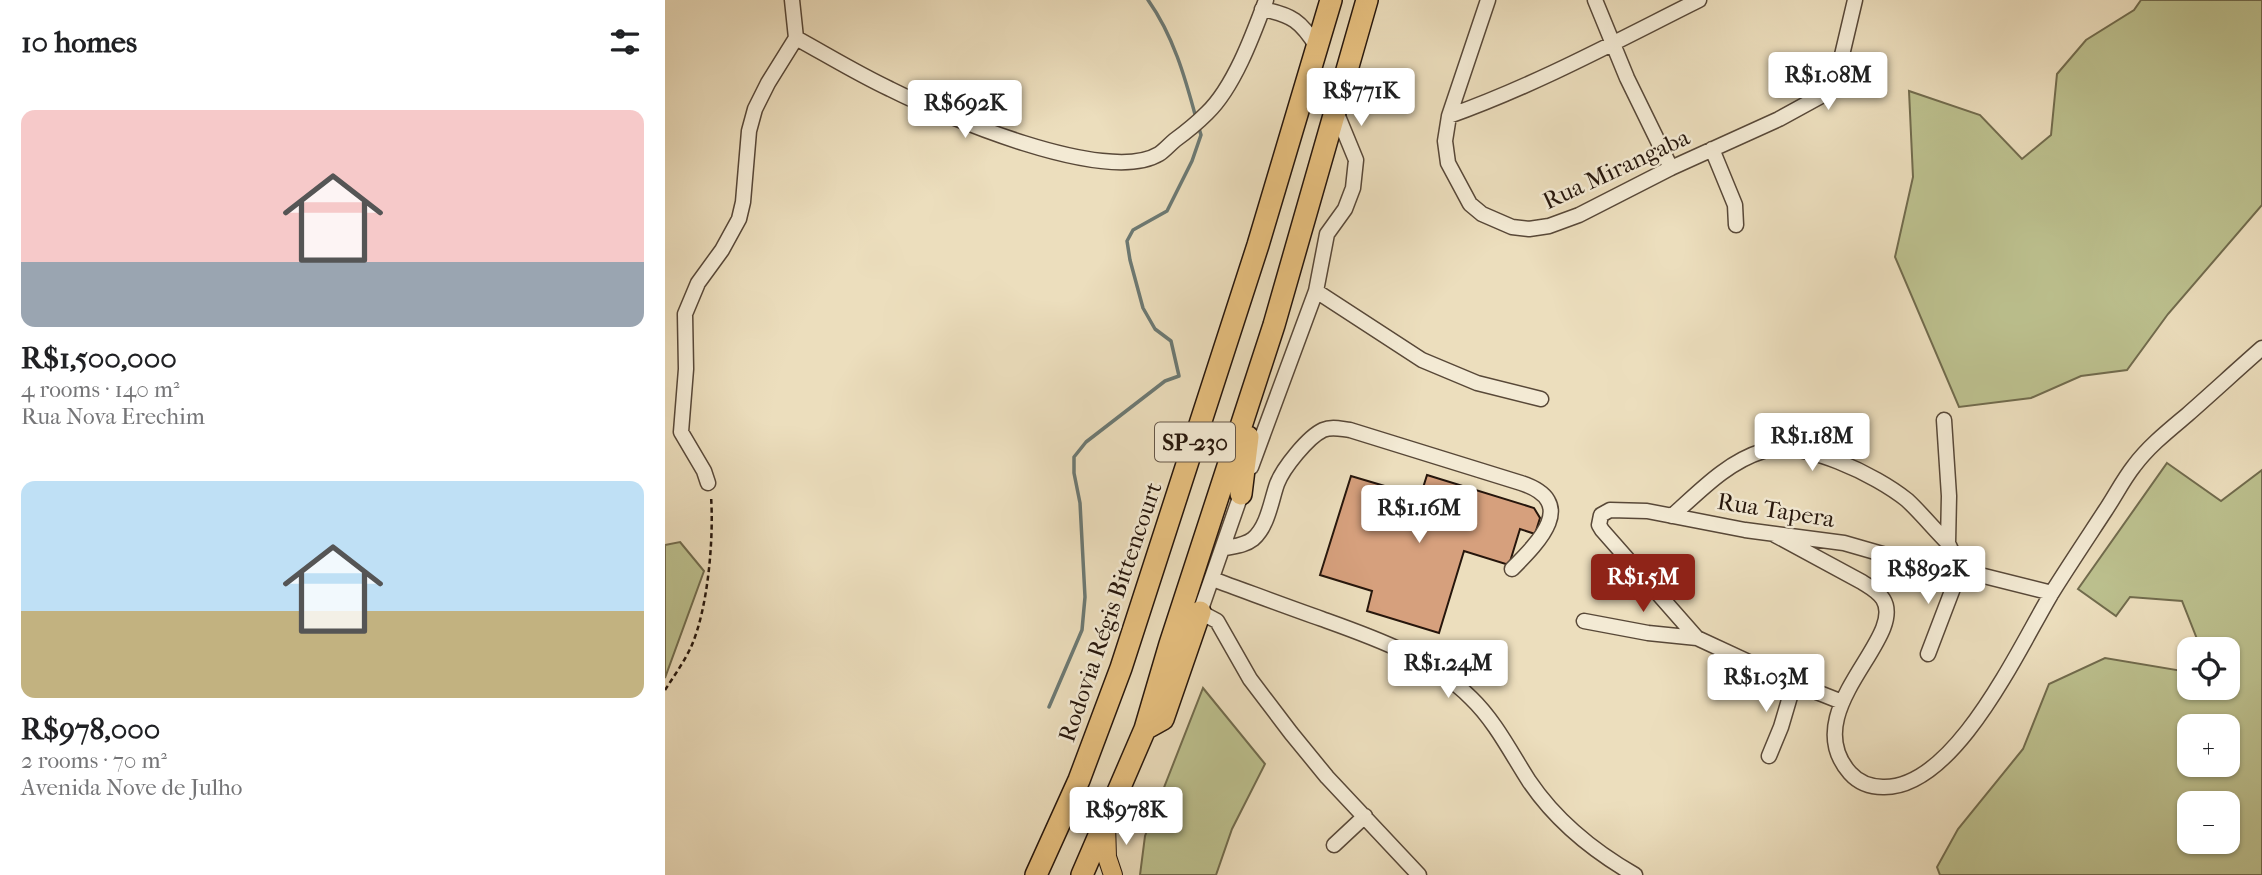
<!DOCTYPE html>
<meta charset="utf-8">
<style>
:root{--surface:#fff;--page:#f6f6f6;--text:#202124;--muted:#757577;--accent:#8f2418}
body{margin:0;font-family:"IM FELL French Canon",serif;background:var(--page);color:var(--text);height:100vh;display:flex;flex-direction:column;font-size:26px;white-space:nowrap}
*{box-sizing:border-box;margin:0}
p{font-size:23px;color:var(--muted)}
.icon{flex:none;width:38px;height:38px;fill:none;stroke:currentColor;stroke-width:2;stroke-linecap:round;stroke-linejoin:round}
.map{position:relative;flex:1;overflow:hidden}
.side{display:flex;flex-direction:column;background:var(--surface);width:665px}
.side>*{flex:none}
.fabs{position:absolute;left:1512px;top:637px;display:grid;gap:14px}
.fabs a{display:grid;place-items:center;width:63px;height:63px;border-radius:14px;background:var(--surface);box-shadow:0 2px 5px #0004;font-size:35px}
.price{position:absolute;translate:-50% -60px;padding:0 16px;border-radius:7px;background:#fff;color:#222;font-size:23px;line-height:46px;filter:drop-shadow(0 2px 4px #0008)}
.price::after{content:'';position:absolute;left:50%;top:42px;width:21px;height:16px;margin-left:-10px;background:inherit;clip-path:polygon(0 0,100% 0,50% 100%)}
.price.selected{background:var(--accent);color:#fff}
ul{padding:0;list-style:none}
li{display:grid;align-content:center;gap:14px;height:371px;padding:0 21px}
li span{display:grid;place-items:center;height:217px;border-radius:14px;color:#555}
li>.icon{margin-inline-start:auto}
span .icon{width:126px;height:126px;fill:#fffc;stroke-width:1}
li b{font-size:30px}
h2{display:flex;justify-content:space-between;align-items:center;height:84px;padding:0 21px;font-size:30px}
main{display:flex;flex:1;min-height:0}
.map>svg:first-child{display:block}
.green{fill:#bcc08e;stroke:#716b4d;stroke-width:2;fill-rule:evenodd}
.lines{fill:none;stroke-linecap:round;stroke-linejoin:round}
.stream{stroke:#6c7973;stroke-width:3.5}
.building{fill:#d6a07d;stroke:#26160c;stroke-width:2}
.minor-casing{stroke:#584838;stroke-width:17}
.major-casing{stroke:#26160c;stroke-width:20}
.highway-casing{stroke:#26160c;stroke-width:24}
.path{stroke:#26160c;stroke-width:2.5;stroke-dasharray:5 3.5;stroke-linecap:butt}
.minor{stroke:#f3ead4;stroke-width:14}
.major{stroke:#e6bf7e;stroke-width:18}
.highway{stroke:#e6bf7e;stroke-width:21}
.labels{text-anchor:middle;stroke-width:5;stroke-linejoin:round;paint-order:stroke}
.shield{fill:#f3ead4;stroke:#645648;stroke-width:2}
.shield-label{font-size:23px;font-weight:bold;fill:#26160c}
.street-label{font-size:24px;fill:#26160c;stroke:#f3ead4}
</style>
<main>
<section class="side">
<h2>10 homes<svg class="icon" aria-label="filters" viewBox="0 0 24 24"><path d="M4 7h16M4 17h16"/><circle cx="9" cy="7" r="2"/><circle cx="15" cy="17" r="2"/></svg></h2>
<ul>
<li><span style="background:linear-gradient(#f6c9c9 70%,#9aa5b1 0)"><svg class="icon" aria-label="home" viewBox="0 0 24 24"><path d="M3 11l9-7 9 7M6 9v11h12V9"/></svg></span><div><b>R$1,500,000</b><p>4 rooms · 140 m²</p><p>Rua Nova Erechim</p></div></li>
<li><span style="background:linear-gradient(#bfe0f5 60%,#c2b280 0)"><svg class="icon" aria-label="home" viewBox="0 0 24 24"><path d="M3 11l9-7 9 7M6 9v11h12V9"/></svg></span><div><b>R$978,000</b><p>2 rooms · 70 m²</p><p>Avenida Nove de Julho</p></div></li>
</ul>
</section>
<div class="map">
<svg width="1597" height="875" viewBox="0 0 1597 875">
<rect width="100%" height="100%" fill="#ecdebd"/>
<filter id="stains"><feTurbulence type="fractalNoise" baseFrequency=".00286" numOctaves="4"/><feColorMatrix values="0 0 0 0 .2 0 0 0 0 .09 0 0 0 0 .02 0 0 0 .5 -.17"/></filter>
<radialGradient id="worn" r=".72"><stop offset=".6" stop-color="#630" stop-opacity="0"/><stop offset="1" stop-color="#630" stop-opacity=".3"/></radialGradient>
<!-- green -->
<path class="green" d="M1476 0H1597V205L1503 314 1462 370 1416 376 1366 398 1294 407 1230 257 1248 177 1244 91 1315 115 1357 159 1386 135 1392 74 1421 40 1469 10Z
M1502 463 1556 501 1597 470V875H1275L1272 867 1293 829 1358 749 1384 684 1440 658 1517 671 1524 657V688H1563V649H1528L1532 639 1517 601 1465 597 1451 616 1413 589ZM1563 726V765H1524V726ZM1563 803V842H1524V803Z
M15 542 39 571 0 678V545Z
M538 688 600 764 567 829 551 875H475L480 836Z"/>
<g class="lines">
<!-- stream -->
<path class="stream" d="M483 0C508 35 520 77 531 118
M384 707 417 630 420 597 415 503 409 473V457L421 442 500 381 514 376 506 341 490 329 478 308 465 260 462 241 468 230 502 211 527 161 536 135 533 125"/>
</g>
<!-- building -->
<path class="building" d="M762 475 869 508 875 518 870 534 855 529 844 565 799 551 774 633 702 611 707 591 655 575 686 476 723 487 720 497 752 507Z"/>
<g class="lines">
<defs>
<path id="minor" d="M127 0 131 38C162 55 193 74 225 89 277 115 441 186 494 154 499 151 504 145 510 140 521 132 532 123 542 113 569 87 588 35 601 0
M823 0 784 116 780 141 783 163 805 204 817 214 847 227 864 229 884 226 914 215 1006 168 1114 119 1156 96 1166 86 1173 72 1190 0
M930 0 962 78 1006 168
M597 9C627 15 636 21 652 47
M784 116C871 85 952 41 1034 0
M1047 149 1070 205 1071 225
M651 291 757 360 812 383 876 399
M586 467 651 291 662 234 680 209 688 188 691 160 670 109
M43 483 39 471 16 432 21 369 20 314 33 283 57 250 74 219 78 202 84 131 90 109 103 83 131 38
M579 486 535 612 552 621 585 679 626 733 662 777 754 875
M1007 516C1035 491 1062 462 1098 451 1138 439 1211 475 1242 500 1256 513 1269 529 1283 543
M1110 535 1197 582C1205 587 1213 591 1218 599 1243 638 1130 711 1185 773 1194 783 1205 787 1218 787 1291 789 1355 645 1388 591 1405 564 1423 537 1440 511 1450 496 1458 480 1469 466 1484 446 1503 431 1522 415 1547 393 1572 370 1597 348
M557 549C568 546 579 546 588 539 603 526 606 501 612 484 618 468 643 437 658 430 667 426 676 429 685 430L856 483C914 502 874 542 847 569
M547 579C583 592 620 606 657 619 710 638 765 657 806 698 830 721 846 753 864 781 891 821 928 851 970 875
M919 621 983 633 1032 638
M1263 654 1295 570 1283 543 1284 496 1279 420
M1177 702 1129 683 1032 638 937 530 934 525 936 515 945 510 982 511 1080 530 1179 543 1273 570H1295L1387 593
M1104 756 1116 727 1129 683
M669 845 700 816"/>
<path id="major" d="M441 823 442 857 448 875"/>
<path id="highway" d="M576 494 583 437
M480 729 498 719 535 612
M371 875 414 780 456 668 593 245 666 0
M417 875 480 729 505 644 609 325 702 0"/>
</defs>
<!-- minor casing -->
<use href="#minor" class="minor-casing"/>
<!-- major casing -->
<use href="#major" class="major-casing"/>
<!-- highway casing -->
<use href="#highway" class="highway-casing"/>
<!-- path -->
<path class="path" d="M0 690C9 676 19 662 26 647 43 609 49 538 46 496"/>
<!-- minor -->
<use href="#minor" class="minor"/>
<!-- major -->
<use href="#major" class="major"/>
<!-- highway -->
<use href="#highway" class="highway"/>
</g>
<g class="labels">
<!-- shield labels -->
<rect class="shield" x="490" y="422.5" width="80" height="39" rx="5"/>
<g class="shield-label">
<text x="530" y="450">SP-230</text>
</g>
<!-- street labels -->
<g class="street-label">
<text transform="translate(951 169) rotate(-25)" y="8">Rua Mirangaba</text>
<text transform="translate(1111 510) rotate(9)" y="8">Rua Tapera</text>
<text transform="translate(445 612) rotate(-71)" y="8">Rodovia Régis Bittencourt</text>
</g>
</g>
<rect width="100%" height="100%" filter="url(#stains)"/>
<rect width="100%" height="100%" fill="url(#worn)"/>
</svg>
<div class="fabs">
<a><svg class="icon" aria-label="locate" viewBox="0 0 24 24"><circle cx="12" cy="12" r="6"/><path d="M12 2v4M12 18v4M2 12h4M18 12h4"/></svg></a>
<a>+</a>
<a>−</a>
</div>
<b class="price" style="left:1163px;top:112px">R$1.08M</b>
<b class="price" style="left:696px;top:128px">R$771K</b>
<b class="price" style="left:300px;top:140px">R$692K</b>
<b class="price" style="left:1147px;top:473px">R$1.18M</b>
<b class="price" style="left:754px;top:545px">R$1.16M</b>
<b class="price" style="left:1263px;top:606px">R$892K</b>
<b class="price selected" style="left:978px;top:614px">R$1.5M</b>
<b class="price" style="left:783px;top:700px">R$1.24M</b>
<b class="price" style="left:1101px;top:714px">R$1.03M</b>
<b class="price" style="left:461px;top:847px">R$978K</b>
</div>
</main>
